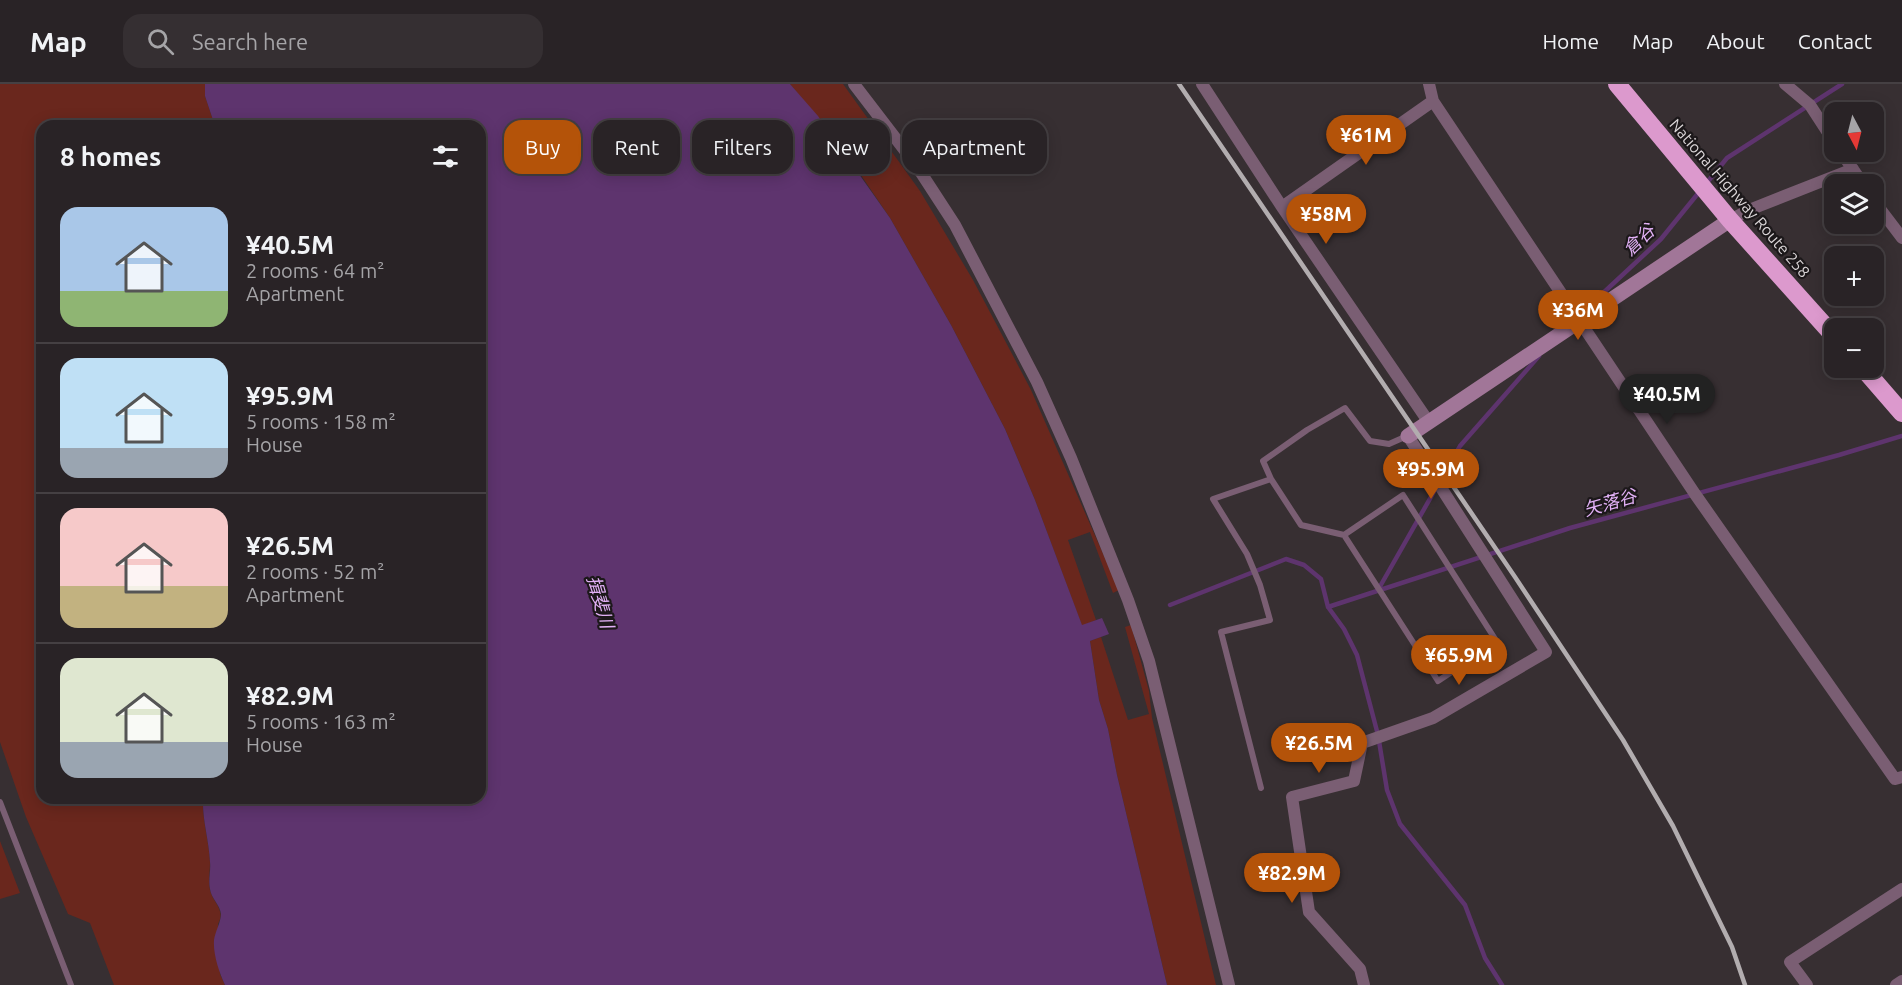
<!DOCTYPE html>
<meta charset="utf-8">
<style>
:root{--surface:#292326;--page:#352f32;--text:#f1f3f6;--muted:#a5a4a7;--line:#454043;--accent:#b45309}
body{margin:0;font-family:Ubuntu,"Noto Sans JP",sans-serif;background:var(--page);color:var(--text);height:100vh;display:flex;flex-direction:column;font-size:22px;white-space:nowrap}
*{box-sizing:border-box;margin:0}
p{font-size:20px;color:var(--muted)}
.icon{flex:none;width:33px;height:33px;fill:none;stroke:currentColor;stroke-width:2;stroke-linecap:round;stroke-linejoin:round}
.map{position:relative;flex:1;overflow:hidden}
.details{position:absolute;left:36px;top:36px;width:450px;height:684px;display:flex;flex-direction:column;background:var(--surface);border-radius:18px;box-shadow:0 3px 15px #0003,0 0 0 2px var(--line)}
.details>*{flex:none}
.top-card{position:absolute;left:504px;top:36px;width:570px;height:54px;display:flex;gap:12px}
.needle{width:39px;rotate:173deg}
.tools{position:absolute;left:1824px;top:18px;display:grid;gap:12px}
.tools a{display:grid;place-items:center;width:60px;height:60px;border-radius:12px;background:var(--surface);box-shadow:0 3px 15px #0003,0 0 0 2px var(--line);font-size:30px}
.price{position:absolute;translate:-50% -51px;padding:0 14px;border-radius:21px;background:var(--accent);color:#fff;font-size:20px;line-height:39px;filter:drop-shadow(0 2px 3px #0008)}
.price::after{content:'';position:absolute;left:50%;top:36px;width:18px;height:14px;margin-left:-9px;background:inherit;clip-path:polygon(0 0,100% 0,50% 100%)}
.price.active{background:#222;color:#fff}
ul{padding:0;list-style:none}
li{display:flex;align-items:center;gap:18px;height:150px;padding:0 24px}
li+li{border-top:2px solid var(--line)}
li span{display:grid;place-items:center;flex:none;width:168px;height:120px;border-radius:18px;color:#555}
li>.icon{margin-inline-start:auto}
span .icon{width:72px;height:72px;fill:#fffc;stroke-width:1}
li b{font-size:26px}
h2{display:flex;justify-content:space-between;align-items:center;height:72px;padding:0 24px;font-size:26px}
.tag{padding:0 21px;border-radius:18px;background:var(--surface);box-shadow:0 3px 15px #0003,0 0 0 2px var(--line);font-size:21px;line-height:54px}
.tag.active{background:var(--accent);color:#fff}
header{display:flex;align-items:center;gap:36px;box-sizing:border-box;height:84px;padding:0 30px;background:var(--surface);border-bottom:2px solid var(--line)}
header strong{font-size:28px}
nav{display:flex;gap:33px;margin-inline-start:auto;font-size:21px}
.search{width:420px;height:54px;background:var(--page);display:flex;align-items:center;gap:15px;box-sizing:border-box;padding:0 21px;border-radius:18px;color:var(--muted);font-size:22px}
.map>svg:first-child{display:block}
.green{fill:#6a271d}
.water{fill:#5e346e}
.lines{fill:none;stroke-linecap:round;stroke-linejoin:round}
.stream{stroke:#5e346e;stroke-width:4.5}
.lane{stroke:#7a5e73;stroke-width:6}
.street{stroke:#7a5e73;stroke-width:12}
.secondary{stroke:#a17698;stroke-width:15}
.highway{stroke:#dc99cd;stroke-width:18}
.rail{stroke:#b2adaf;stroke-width:4.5}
.labels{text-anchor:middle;stroke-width:4.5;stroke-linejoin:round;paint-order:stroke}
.street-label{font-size:16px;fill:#dbd6d8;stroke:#1c181a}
.water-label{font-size:18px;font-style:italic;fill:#e1b0f5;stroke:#1c181a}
</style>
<header>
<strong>Map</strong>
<div class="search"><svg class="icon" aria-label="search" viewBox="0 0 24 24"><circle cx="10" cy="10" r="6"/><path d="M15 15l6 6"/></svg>Search here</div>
<nav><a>Home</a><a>Map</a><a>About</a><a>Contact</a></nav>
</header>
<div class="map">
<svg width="1902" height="901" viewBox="0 0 1902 901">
<rect width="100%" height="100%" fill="#372f32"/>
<!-- green -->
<path class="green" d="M0 0H205V12L215 42H42V714H203C202 735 209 757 210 778 210 787 208 797 210 806 213 819 226 826 218 840L220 890 225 901H114L90 839 68 830 26 733 0 658Z
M790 0H843L920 107 973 196 1031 306 1119 506 1113 509 1090 448 1068 456 1096 536 1082 542 1035 416 1005 345 951 241 890 134 848 72Z
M1131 541 1149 607 1152 634 1216 901H1167L1117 691 1108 645 1099 616 1090 557 1101 553 1128 636 1149 630 1125 543Z
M0 757 20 809 0 815Z"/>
<!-- water -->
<path class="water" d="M205 0H790L818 32 890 134 951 241 1005 345 1035 416 1082 541 1102 534 1109 550 1090 557 1099 616 1108 645 1117 691 1167 901H225C219 888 213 870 214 856 215 848 221 838 221 830 220 821 211 814 210 805 208 796 211 787 210 778 209 756 202 735 203 714H480V42H215L205 12Z"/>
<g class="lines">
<!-- stream -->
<path class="stream" d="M1705 101 1727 74 1842 0
M1587 224 1661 155 1700 107
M1378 506 1460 362 1539 272
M1170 521 1286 475 1304 481 1321 495 1328 523 1344 545 1357 571 1378 651 1387 706 1400 740 1465 821 1485 874 1502 901
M1328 523 1570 444 1839 371 1902 352"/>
<!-- lane -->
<path class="lane" d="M1344 451 1403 411 1497 558 1438 597 1344 451 1301 441 1271 395 1263 377 1307 346 1345 324 1370 357 1389 360 1407 352
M1261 704 1221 548 1270 536 1260 501 1247 470 1213 415 1271 395
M0 718 71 901"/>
<!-- street -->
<path class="street" d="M854 0 916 81 955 141 1037 298 1071 374 1128 516 1149 577 1229 901
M1202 0 1282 123 1428 337
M1429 0 1433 17 1695 410 1895 695 1902 693
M1785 0 1810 21 1834 58
M1841 68 1863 100
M1874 117 1902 154
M1282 123 1433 17
M1730 136 1749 126 1853 85
M1364 901 1360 885 1309 828 1292 713 1354 697 1362 659 1433 634 1546 568 1408 352
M1807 901 1790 878 1902 805
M1896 901 1902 897"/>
<!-- secondary -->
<path class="secondary" d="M1408 352 1730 136"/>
<!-- highway -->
<path class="highway" d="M1617 0 1730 136 1834 252
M1863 284 1902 329"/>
<!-- rail -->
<path class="rail" d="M1179 0 1515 493 1623 656 1673 742 1732 863 1745 901"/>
</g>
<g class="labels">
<!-- street labels -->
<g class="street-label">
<text transform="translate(1740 114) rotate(49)" y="6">National Highway Route 258</text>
</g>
<!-- water labels -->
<g class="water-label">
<text transform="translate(1639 156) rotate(-44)" y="6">倉谷</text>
<text transform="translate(1610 419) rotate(-16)" y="6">矢落谷</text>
<text transform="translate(600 518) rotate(74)" y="6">揖斐川</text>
</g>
</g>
</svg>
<div class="tools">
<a><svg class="needle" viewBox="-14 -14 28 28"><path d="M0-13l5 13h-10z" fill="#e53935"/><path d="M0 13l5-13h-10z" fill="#a5a4a7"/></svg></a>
<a><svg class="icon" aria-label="layers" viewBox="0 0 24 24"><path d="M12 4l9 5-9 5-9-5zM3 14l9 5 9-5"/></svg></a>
<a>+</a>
<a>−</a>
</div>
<b class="price" style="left:1366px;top:82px">¥61M</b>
<b class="price" style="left:1326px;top:161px">¥58M</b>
<b class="price" style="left:1578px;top:257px">¥36M</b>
<b class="price active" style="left:1667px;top:341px">¥40.5M</b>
<b class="price" style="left:1431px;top:416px">¥95.9M</b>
<b class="price" style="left:1459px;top:602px">¥65.9M</b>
<b class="price" style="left:1319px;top:690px">¥26.5M</b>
<b class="price" style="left:1292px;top:820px">¥82.9M</b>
<div class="top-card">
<a class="tag active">Buy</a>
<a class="tag">Rent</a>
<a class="tag">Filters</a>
<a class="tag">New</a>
<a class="tag">Apartment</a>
</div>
<section class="details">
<h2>8 homes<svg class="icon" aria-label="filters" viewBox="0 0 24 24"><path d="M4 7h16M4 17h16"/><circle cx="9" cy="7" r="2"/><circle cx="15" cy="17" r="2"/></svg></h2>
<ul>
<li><span style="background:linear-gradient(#a9c7e8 70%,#8fb573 0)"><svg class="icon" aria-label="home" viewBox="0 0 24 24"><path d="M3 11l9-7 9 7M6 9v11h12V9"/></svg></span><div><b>¥40.5M</b><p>2 rooms · 64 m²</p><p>Apartment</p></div></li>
<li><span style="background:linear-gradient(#bfe0f5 75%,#9aa5b1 0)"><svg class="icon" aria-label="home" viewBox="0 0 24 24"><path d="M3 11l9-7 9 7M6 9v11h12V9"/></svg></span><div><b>¥95.9M</b><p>5 rooms · 158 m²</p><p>House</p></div></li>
<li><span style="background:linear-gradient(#f6c9c9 65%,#c2b280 0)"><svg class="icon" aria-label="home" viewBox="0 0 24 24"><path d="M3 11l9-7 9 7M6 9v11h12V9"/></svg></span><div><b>¥26.5M</b><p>2 rooms · 52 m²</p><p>Apartment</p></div></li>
<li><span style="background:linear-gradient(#dfe7d0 70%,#9aa5b1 0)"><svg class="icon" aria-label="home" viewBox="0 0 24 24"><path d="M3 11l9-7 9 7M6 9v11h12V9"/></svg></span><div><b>¥82.9M</b><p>5 rooms · 163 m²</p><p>House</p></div></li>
</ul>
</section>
</div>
